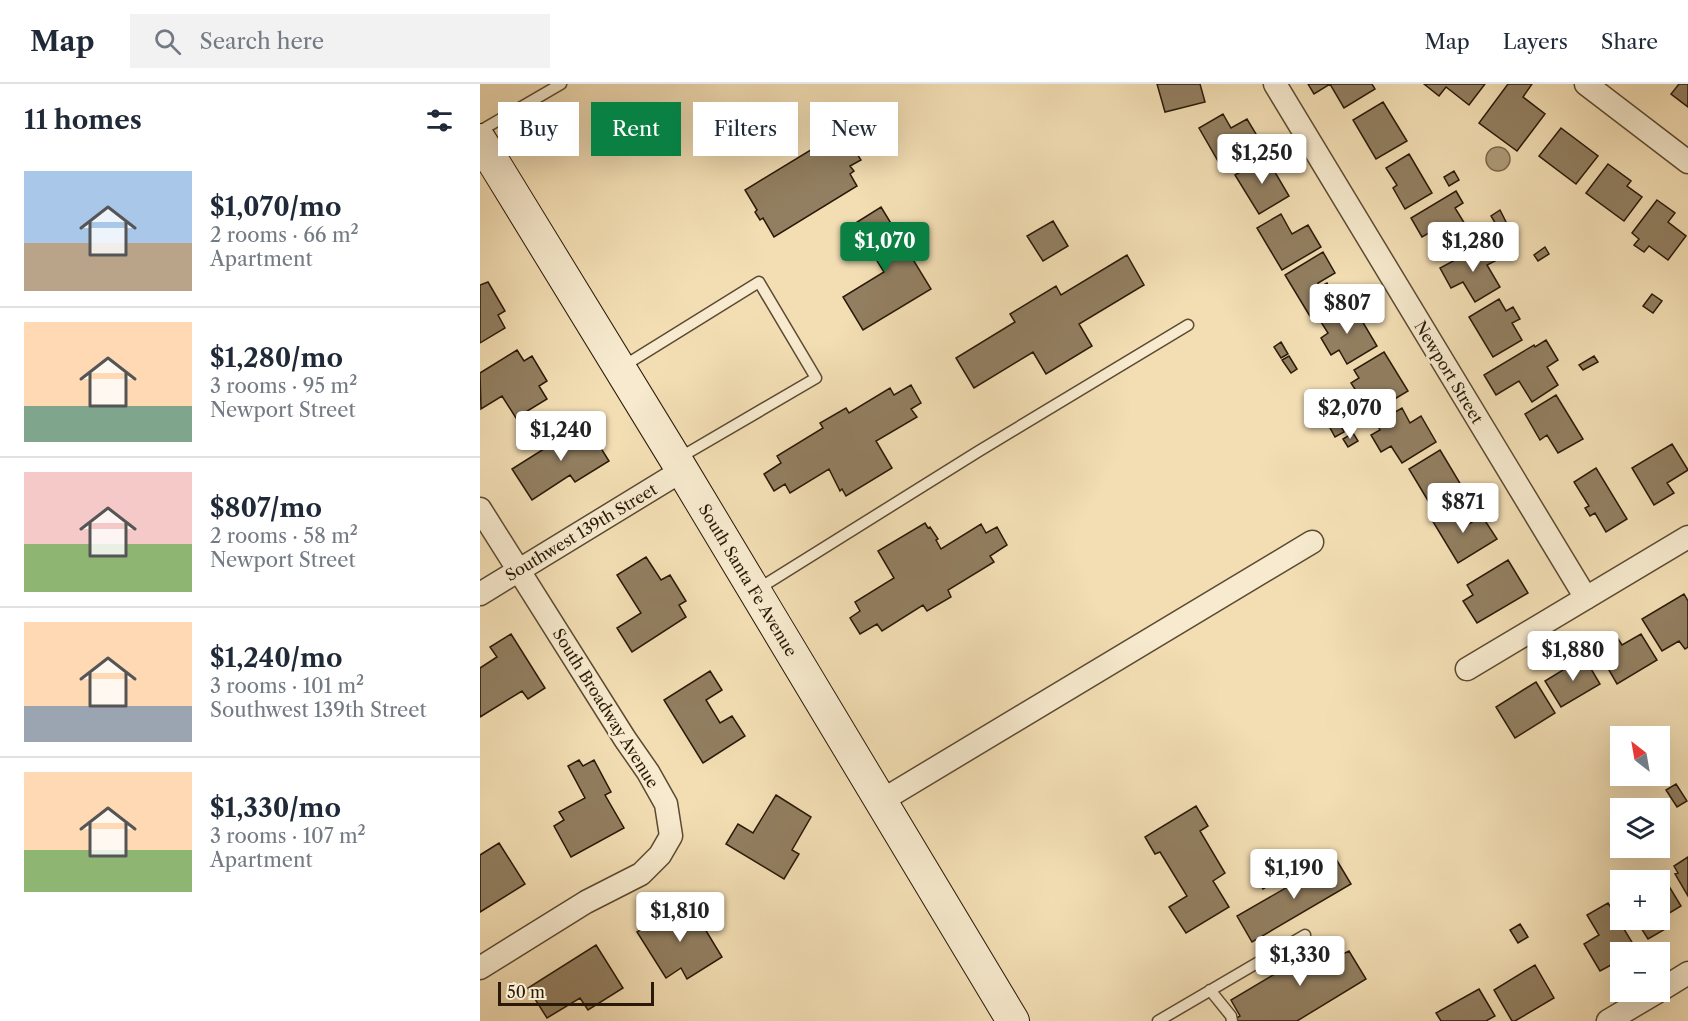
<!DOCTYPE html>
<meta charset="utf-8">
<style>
:root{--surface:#fff;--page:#f2f2f3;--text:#1f2937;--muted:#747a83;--line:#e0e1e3;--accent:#0b8043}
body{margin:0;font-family:"Libre Caslon Text",serif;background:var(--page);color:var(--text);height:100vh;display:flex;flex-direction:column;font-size:22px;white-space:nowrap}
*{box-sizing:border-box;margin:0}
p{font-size:20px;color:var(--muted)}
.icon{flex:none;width:33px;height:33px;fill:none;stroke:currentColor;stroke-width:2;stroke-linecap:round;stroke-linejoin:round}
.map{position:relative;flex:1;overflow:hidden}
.sheet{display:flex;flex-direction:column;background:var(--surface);width:480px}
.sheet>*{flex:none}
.hud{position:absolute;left:18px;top:18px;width:570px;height:54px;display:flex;gap:12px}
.needle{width:39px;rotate:329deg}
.controls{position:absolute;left:1130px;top:642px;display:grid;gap:12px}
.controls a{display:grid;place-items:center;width:60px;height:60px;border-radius:0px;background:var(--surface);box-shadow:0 6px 24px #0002;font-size:30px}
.scale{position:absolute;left:18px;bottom:15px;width:156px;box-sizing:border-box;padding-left:6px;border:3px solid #291907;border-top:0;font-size:16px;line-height:21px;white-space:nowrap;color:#291907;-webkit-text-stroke:4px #f7eace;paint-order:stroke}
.price{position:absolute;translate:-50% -51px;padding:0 14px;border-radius:6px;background:#fff;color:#222;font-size:20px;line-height:39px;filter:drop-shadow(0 2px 3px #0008)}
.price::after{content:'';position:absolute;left:50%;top:36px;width:18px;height:14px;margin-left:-9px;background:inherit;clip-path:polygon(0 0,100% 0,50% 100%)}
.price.selected{background:var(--accent);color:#fff}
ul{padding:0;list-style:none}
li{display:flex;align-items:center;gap:18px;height:150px;padding:0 24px}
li+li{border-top:2px solid var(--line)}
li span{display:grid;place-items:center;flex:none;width:168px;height:120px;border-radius:0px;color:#555}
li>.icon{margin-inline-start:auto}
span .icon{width:72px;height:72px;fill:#fffc;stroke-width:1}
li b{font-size:26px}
h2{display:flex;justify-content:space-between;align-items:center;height:72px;padding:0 24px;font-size:26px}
.tag{padding:0 21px;border-radius:0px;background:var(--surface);box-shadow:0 6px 24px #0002;font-size:21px;line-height:54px}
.tag.selected{background:var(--accent);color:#fff}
header{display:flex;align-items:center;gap:36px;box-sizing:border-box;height:84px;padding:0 30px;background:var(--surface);border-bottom:2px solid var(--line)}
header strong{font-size:28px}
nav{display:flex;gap:33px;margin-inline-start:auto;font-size:21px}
.search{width:420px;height:54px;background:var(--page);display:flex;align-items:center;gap:15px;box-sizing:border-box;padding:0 21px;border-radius:0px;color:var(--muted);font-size:22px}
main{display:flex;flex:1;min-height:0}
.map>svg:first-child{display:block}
.water{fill:#ae9b79;stroke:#79674b;stroke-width:1.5}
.building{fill:#927f61;stroke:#291907;stroke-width:1.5}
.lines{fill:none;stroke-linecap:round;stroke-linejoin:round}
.lane-casing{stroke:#5c4a32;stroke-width:13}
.street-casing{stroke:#5c4a32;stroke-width:25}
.secondary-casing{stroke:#291907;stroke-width:34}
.lane{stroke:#f7eace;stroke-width:10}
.street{stroke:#f7eace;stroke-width:22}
.secondary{stroke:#f7eace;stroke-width:32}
.labels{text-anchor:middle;stroke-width:5;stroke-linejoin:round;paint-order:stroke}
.street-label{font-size:16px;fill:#291907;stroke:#f7eace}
</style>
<header>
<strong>Map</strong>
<div class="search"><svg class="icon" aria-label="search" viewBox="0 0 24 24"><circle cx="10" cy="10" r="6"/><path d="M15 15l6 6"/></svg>Search here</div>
<nav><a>Map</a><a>Layers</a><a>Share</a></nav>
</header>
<main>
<section class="sheet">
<h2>11 homes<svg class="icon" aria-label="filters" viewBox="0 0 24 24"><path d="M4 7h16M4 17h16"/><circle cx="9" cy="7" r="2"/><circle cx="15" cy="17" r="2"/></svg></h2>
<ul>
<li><span style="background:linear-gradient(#a9c7e8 60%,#b9a48a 0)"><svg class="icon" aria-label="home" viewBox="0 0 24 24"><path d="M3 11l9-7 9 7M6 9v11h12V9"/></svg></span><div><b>$1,070/mo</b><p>2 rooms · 66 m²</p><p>Apartment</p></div></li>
<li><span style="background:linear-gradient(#ffd9b3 70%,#7fa58c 0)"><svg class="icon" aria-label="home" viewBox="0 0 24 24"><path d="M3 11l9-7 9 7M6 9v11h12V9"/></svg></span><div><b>$1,280/mo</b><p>3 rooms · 95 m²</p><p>Newport Street</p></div></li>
<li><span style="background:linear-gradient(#f6c9c9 60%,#8fb573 0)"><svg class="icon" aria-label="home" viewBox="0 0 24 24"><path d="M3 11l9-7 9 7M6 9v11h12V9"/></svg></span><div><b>$807/mo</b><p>2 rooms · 58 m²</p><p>Newport Street</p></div></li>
<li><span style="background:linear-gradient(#ffd9b3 70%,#9aa5b1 0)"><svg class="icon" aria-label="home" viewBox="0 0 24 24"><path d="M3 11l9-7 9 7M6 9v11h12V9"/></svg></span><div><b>$1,240/mo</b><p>3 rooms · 101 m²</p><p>Southwest 139th Street</p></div></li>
<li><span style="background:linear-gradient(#ffd9b3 65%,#8fb573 0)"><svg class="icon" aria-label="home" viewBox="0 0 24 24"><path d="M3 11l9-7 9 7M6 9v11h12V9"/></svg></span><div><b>$1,330/mo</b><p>3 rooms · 107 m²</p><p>Apartment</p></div></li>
</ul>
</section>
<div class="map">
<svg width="1208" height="937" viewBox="0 0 1208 937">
<rect width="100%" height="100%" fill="#f3deb4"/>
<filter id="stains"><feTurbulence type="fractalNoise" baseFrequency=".00333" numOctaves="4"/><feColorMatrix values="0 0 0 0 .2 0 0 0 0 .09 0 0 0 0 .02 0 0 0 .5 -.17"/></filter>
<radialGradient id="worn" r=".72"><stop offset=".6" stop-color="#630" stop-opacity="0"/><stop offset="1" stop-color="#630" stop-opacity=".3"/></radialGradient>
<!-- water -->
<path class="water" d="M1006 75a12 12 0 1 1 24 0a12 12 0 1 1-24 0Z"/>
<!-- building -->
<path class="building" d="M677 0H720L725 18 685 28Z
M828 0H892L895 5 864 24 850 0 834 10Z
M944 0H1005L989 21 966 3 959 12Z
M1028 0H1052L1043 13 1065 30 1037 67 999 39Z
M1199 0H1208V23L1191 10Z
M903 18 927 57 896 75 873 36Z
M743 30 751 44 767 35 782 60 742 84 719 44Z
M363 38 367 44 372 41 386 64 377 70 381 76 370 82 374 87 370 90 377 102 294 153 283 134 280 136 275 128 277 126 265 106 344 58 341 52Z
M1081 44 1118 72 1096 100 1059 72Z
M929 70 952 109 925 125 913 104 917 101 906 84Z
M786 73 809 112 779 130 755 91Z
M1128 80 1151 97 1147 102 1162 113 1144 137 1106 109Z
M974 87 979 96 969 102 964 93Z
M976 107 983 119 975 124 993 153 966 168 954 146 942 153 931 134Z
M1177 116 1195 129 1188 138 1206 152 1188 176 1169 162 1164 168 1154 161 1159 155 1152 149Z
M401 123 451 205 383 246 363 213 404 188 374 140Z
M1020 126 1026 138 1017 142 1011 132Z
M801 130 812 150 828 141 841 163 802 186 777 144Z
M573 137 588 162 563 177 547 152Z
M1005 160 1015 177 1007 181 1020 203 995 218 983 198 971 204 960 184Z
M1065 163 1069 170 1058 177 1054 171Z
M843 168 855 189 838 199 840 203 847 199 858 219 831 234 805 191Z
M647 171 664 201 599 240 612 262 566 290 553 268 494 304 476 274 535 238 530 230 576 202 581 211Z
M8 198 25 227 18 231 25 244 0 259V201Z
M1172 210 1182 217 1173 229 1163 222Z
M1019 215 1026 227 1033 223 1040 235 1032 239 1042 256 1013 273 989 233Z
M872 220 897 262 867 280 859 266 851 271 841 254 848 249 841 238Z
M1066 256 1078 276 1067 283 1078 301 1052 318 1039 297 1016 311 1004 291 1054 261 1055 263Z
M801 258 808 270 801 274 794 263Z
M37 266 44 277 52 272 67 297 59 302 67 315 36 334 22 312 1 325 0 289Z
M904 268 928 307 898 325 887 309 880 313 871 299 879 294 874 286Z
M809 272 817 285 811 289 802 276Z
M1114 272 1118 278 1103 286 1099 281Z
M431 301 441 319 431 325 437 333 396 357 412 384 366 412 362 405 360 407 349 385 310 409 305 400 294 407 284 390 301 379 297 372 343 344 340 339 366 324 369 329 410 304 414 311Z
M1076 311 1103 355 1078 369 1067 351 1060 356 1045 330Z
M922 324 930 339 941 332 956 358 922 379 911 362 901 368 891 351 900 346 896 339Z
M858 337 864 348 855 353 849 342Z
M105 339 129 377 95 398 90 391 52 416 32 385Z
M873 349 878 357 868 363 863 355Z
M1192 360 1208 386 1187 399 1194 409 1174 421 1152 384Z
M960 366 984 406 953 425 929 385Z
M1116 384 1147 435 1126 448 1115 429 1110 432 1105 424 1109 422 1094 398Z
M975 421 987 441 1002 432 1017 455 978 479 952 436Z
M445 439 448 444 450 443 458 455 456 456 461 465 501 440 506 449 517 443 527 461 510 472 514 478 468 506 471 513 447 527 443 521 402 547 397 540 380 550 370 534 380 527 375 518 414 494 398 467Z
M166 473 181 496 190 491 206 517 199 521 206 533 152 568 137 544 161 529 137 491Z
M1028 476 1048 509 997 539 983 517 993 511 987 501Z
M1204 510 1208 517V563L1205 565 1199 557 1182 567 1162 535Z
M31 550 65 604 48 615 42 607 0 633V584L17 573 10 563Z
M1135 550 1142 561 1161 550 1177 576 1137 600 1115 562Z
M1104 573 1120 600 1081 623 1065 597Z
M230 587 242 606 226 616 240 639 252 632 265 652 223 679 184 616Z
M1056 598 1075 629 1035 654 1016 623Z
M99 676 103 682 114 676 131 708 125 711 144 744 91 773 74 742 84 736 79 728 105 714 88 682Z
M1196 700 1207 717 1197 723 1186 706Z
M296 711 331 733 312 766 319 770 304 795 246 760 258 740 273 749Z
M716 722 728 742 720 747 745 789 733 797 749 823 706 849 689 823 707 812 680 768 675 770 665 753Z
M19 759 45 800 0 828V771Z
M800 771 810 789 783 805 772 788Z
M1208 773V812L1195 790 1198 789 1194 782Z
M856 775 871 800 772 858 757 832Z
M1184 794 1201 822 1181 834 1187 844 1168 855 1156 836H1179V796Z
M208 817 242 873 207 895 201 884 186 894 157 848Z
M1128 819 1158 868H1140V879L1135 882 1133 880 1120 887 1104 860 1119 851 1107 831Z
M1040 840 1048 853 1038 859 1030 846Z
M852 856 861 871 869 867 886 895 817 937H756L755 935 760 932 751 916Z
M116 861 143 904 108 926 100 914 67 934 48 904Z
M1055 881 1074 914 1035 937H1032L1014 906Z
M999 905 1015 932 1006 937H961L956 929Z"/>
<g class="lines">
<defs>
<path id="lane" d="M0 47 81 0
M142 283 279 198 336 294 199 374
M278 505 499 367 708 241
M730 906 751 932 752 937
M678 937 825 851"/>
<path id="street" d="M795 0 1106 514
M1106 0 1208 78
M0 425 145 655 168 688 186 720 191 752 180 771 161 790 106 818 0 884
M0 510 203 386
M987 585 1208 453
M401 717 832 458
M1179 907 1208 889
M1128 937 1177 908"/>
<path id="secondary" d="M0 56 196 376 533 937"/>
</defs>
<!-- lane casing -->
<use href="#lane" class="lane-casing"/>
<!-- street casing -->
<use href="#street" class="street-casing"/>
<!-- secondary casing -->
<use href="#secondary" class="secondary-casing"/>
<!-- lane -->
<use href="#lane" class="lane"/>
<!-- street -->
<use href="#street" class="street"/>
<!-- secondary -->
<use href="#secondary" class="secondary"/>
</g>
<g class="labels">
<!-- street labels -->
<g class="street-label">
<text transform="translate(969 288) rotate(59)" y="6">Newport Street</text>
<text transform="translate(101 448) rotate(-31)" y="6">Southwest 139th Street</text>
<text transform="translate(268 496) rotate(59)" y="6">South Santa Fe Avenue</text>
<text transform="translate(126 624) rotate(58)" y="6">South Broadway Avenue</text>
</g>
</g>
<rect width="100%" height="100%" filter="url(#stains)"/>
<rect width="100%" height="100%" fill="url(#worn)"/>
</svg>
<div class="controls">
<a><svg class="needle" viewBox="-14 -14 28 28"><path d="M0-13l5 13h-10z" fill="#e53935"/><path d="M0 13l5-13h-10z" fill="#747a83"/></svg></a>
<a><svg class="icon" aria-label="layers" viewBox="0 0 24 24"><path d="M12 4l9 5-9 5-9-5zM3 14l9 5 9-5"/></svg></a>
<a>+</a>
<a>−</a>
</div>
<div class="scale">50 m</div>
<b class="price" style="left:782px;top:101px">$1,250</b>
<b class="price selected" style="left:405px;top:189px">$1,070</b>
<b class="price" style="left:993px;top:189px">$1,280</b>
<b class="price" style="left:867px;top:251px">$807</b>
<b class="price" style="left:870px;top:356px">$2,070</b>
<b class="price" style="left:81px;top:378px">$1,240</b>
<b class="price" style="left:983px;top:450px">$871</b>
<b class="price" style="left:1093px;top:598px">$1,880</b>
<b class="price" style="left:814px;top:816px">$1,190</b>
<b class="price" style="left:200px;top:859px">$1,810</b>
<b class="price" style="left:820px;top:903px">$1,330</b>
<div class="hud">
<a class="tag">Buy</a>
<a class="tag selected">Rent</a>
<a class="tag">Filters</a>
<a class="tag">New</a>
</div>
</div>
</main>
